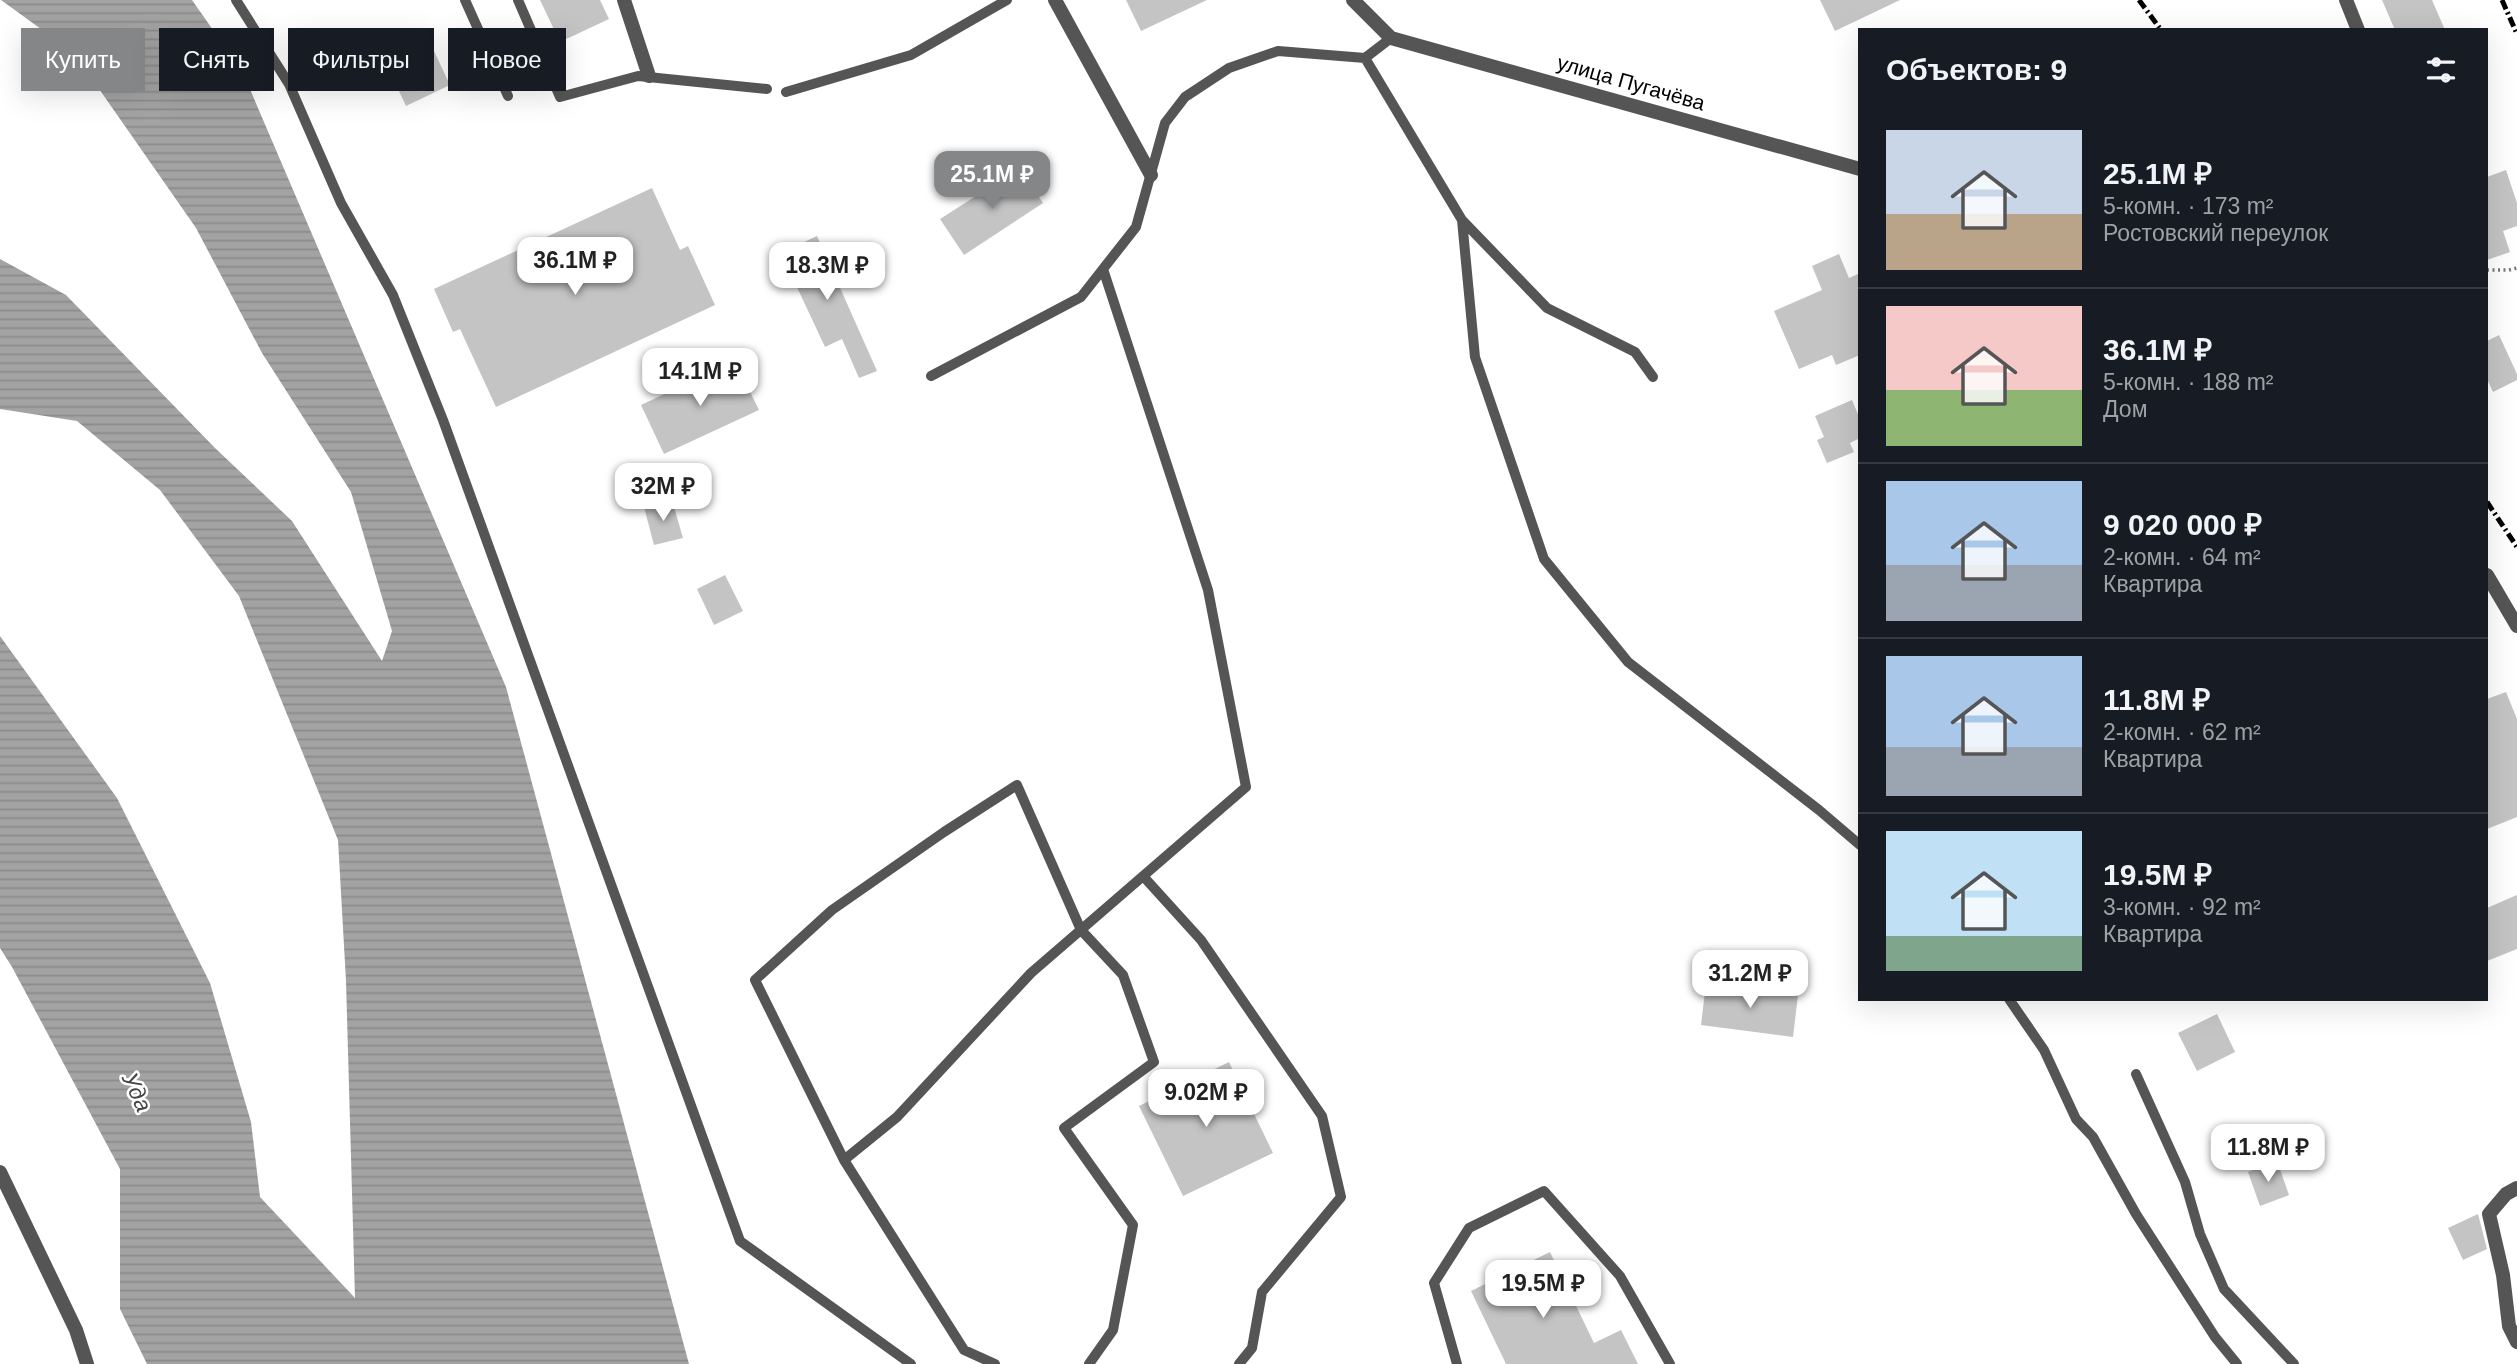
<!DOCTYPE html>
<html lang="ru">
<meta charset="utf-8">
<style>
:root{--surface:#171b24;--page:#20242c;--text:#f1f3f6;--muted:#9ea1a6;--line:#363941;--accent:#858687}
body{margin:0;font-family:Arial,sans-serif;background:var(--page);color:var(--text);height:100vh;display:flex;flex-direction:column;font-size:26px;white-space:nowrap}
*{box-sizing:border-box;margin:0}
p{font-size:23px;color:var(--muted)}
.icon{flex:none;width:38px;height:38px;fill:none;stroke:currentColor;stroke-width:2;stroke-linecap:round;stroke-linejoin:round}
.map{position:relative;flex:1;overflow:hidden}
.sheet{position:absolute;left:1858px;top:28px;width:630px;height:973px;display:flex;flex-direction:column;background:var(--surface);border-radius:0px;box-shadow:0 7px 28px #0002}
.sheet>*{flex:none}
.top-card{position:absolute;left:21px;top:28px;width:665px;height:63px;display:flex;gap:14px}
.price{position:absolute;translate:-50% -60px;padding:0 16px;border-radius:14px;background:#fff;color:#222;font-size:23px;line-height:46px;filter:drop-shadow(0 2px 4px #0008)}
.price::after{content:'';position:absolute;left:50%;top:42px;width:21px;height:16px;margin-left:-10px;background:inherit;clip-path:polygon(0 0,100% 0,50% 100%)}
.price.active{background:var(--accent);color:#fff}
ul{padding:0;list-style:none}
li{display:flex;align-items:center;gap:21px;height:175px;padding:0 28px}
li+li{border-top:2px solid var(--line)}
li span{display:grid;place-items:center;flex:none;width:196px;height:140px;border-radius:0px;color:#555}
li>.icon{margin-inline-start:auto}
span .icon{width:84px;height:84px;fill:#fffc;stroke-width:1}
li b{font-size:30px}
h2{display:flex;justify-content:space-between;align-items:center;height:84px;padding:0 28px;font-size:30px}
.tag{padding:0 24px;border-radius:0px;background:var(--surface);box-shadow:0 7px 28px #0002;font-size:24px;line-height:63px}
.tag.active{background:var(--accent);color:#fff}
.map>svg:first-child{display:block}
.water{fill:url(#water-rules)}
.building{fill:#c4c4c4}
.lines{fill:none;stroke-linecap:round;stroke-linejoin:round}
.path{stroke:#777;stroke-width:3.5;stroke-dasharray:2 3.5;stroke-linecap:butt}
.service{stroke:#555;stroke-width:10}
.minor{stroke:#555;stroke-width:14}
.tertiary{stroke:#555;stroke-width:14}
.rail{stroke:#000;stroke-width:5;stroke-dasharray:10 3.5 2 3.5;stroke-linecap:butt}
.labels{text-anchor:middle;stroke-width:5;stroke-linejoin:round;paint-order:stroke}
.street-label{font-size:21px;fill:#000;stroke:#fff}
.water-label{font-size:23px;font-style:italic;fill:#444;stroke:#fff}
</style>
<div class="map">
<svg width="2517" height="1364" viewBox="0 0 2517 1364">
<defs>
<pattern id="water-rules" width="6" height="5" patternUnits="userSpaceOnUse" patternTransform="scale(1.75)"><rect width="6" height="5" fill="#a3a3a3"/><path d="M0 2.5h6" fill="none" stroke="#8b8b8b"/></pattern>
</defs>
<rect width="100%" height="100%" fill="#fff"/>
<!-- water -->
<path class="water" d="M1 0H192L243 73 506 687 689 1364H147L120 1309V1169L12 967 0 948V636L117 798 210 983 251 1122 260 1197 355 1298 346 981 338 840 239 596 160 490 77 421 0 409V259L66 295 215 448 292 521 382 661 392 631 351 492 262 353 196 228 74 53Z"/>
<!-- building -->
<path class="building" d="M540 0H600L609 19 560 42Z
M1126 0H1207L1141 31Z
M1820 0H1900L1835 31Z
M2382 0H2432L2445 30H2395Z
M426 34 450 85 406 106 382 55Z
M1020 168 1043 203 964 255 940 219Z
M2506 170 2517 203V226L2503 231 2510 252 2487 260V177Z
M652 188 680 250 688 246 715 305 496 407 460 329 453 332 434 289Z
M817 236 877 371 859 378 842 339 825 347 781 253Z
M1839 254 1849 278 1860 273V355L1836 365 1832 355 1799 369 1774 311 1822 290 1812 266Z
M2499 335 2517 374V380L2493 392 2487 379V341Z
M735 361 759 410 664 454 641 405Z
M1852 400 1860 419V438L1850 443 1854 452 1827 463 1817 440 1824 437 1815 416Z
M672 500 683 538 654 545 644 507Z
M725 575 743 611 714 625 697 589Z
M2506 692 2517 719V817L2487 829V699Z
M2517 895V949L2487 961V908Z
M1706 983 1798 995 1793 1037 1701 1025Z
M2217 1014 2235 1052 2197 1071 2178 1033Z
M1229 1062 1273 1153 1183 1196 1139 1106Z
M2277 1161 2289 1195 2260 1206 2248 1172Z
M2478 1214 2487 1249 2463 1260 2448 1228Z
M1550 1252 1594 1343 1621 1330 1638 1364H1506L1471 1291Z"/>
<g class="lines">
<!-- path -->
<path class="path" d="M2487 270H2509L2517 268"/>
<!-- service -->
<path class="service" d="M236 0 289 84 341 203 393 295 443 420 740 1241 911 1364
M465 0 508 96
M518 0 560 97 638 76 767 89
M1365 58 1462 220 1475 357 1544 559 1628 662 1819 810 1860 845
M786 92 911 55 1007 0
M1462 220 1547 308 1635 352 1653 377
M931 376 1081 297 1136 227 1165 123 1185 97 1229 68 1278 51 1365 58 1391 38
M1143 876 1201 940 1322 1116 1341 1197 1262 1292 1252 1348 1239 1364
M2009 999 2044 1050 2076 1119 2093 1137 2136 1214 2215 1337 2237 1364
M2136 1074 2185 1182 2200 1234 2224 1289 2294 1364
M844 1160 755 980 832 910 944 832 1017 785 1081 930 1123 975 1154 1062 1064 1128 1133 1225 1113 1330 1089 1364
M995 1364 964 1350 844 1160 897 1117 1031 973 1246 787 1208 590 1103 269
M1457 1364 1434 1283 1469 1228 1544 1191 1620 1276 1670 1364"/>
<!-- minor -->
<path class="minor" d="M624 0 649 76
M1055 0 1151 175
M2346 0 2358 30
M0 1172 76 1330 87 1364
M2517 1188 2506 1194 2489 1214 2503 1275 2509 1326 2517 1342"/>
<!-- tertiary -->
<path class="tertiary" d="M1353 0 1391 38 1860 169
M2487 575 2517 626"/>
<!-- rail -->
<path class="rail" d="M2139 0 2161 30
M2502 0 2517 34
M2487 502 2517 547"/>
</g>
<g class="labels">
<!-- street labels -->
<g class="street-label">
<text transform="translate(1631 83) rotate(16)" y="7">улица Пугачёва</text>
</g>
<!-- water labels -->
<g class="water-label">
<text transform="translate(137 1092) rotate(65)" y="8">Уда</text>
</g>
</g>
</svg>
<b class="price active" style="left:992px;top:211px">25.1M ₽</b>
<b class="price" style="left:575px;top:297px">36.1M ₽</b>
<b class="price" style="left:827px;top:302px">18.3M ₽</b>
<b class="price" style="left:700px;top:408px">14.1M ₽</b>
<b class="price" style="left:663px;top:523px">32M ₽</b>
<b class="price" style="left:1750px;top:1010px">31.2M ₽</b>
<b class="price" style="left:1206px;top:1129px">9.02M ₽</b>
<b class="price" style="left:2268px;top:1184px">11.8M ₽</b>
<b class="price" style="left:1543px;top:1320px">19.5M ₽</b>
<div class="top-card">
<a class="tag active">Купить</a>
<a class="tag">Снять</a>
<a class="tag">Фильтры</a>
<a class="tag">Новое</a>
</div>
<section class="sheet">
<h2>Объектов: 9<svg class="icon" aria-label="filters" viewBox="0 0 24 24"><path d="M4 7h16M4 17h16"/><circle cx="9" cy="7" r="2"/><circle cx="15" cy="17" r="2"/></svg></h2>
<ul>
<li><span style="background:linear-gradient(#c9d6e8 60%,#b9a48a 0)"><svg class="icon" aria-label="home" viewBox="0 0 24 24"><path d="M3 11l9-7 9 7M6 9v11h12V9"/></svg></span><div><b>25.1M ₽</b><p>5-комн. · 173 m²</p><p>Ростовский переулок</p></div></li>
<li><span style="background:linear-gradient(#f6c9c9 60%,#8fb573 0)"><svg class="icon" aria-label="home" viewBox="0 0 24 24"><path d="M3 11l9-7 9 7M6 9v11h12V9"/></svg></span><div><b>36.1M ₽</b><p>5-комн. · 188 m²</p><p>Дом</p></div></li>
<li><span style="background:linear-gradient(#a9c7e8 60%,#9aa5b1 0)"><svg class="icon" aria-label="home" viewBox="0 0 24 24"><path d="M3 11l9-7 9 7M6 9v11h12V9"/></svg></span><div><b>9 020 000 ₽</b><p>2-комн. · 64 m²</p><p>Квартира</p></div></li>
<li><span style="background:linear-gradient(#a9c7e8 65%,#9aa5b1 0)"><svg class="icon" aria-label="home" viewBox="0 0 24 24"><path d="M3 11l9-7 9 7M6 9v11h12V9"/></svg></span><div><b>11.8M ₽</b><p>2-комн. · 62 m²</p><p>Квартира</p></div></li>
<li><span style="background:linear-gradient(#bfe0f5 75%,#7fa58c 0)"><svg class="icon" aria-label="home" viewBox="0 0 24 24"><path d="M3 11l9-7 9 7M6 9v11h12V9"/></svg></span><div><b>19.5M ₽</b><p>3-комн. · 92 m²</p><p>Квартира</p></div></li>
</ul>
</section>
</div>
